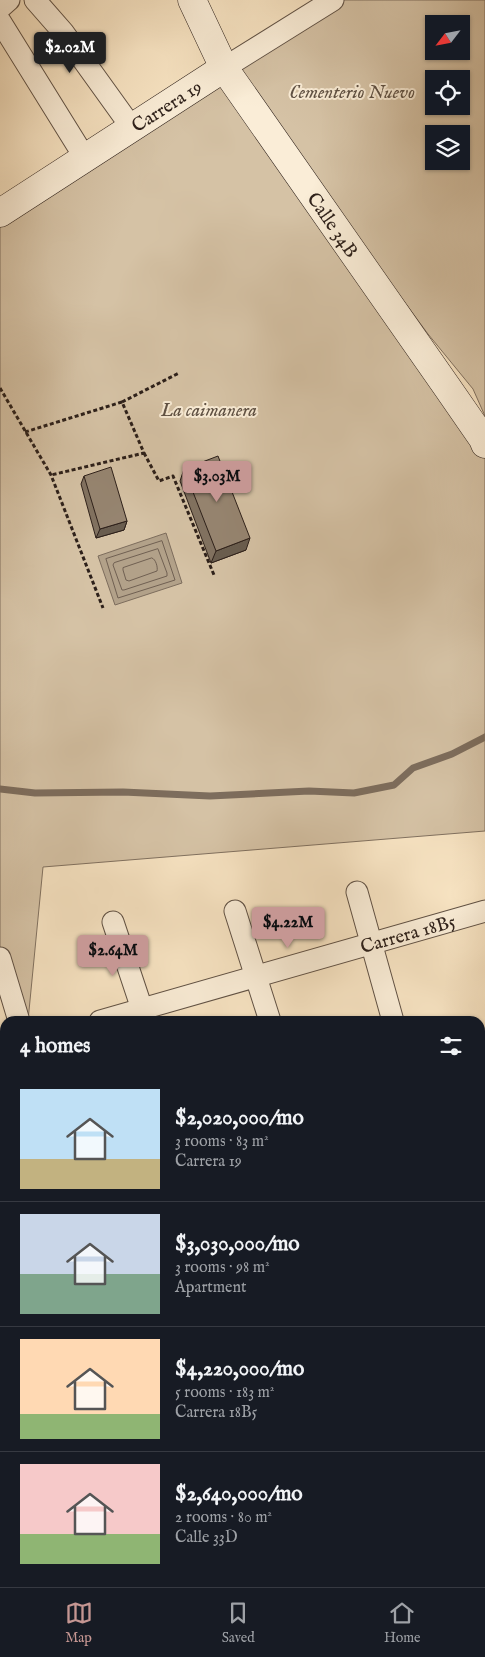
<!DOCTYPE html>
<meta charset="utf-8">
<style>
:root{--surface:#171b24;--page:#242831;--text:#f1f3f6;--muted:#9ea1a6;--line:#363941;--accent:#c59692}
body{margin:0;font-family:"IM FELL English",serif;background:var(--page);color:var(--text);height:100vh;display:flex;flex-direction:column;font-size:19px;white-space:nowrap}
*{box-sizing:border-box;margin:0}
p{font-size:16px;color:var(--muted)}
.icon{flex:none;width:28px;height:28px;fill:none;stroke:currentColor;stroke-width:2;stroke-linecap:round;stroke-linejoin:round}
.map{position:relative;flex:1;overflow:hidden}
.details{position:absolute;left:0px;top:1016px;width:485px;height:571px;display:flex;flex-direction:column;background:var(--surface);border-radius:15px 15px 0 0;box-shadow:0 1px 4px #0004}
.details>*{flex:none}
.needle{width:32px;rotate:238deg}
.buttons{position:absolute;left:425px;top:15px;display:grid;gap:10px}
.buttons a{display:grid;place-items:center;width:45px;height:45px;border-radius:0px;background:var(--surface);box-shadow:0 1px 4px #0004;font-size:25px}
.price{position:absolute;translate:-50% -42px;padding:0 11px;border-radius:5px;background:var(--accent);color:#111;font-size:16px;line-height:32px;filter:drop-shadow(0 1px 2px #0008)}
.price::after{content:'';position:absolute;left:50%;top:30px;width:15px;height:11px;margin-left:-8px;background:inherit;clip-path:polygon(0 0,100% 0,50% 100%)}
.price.on{background:#222;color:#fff}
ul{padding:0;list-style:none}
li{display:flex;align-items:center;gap:15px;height:125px;padding:0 20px}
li+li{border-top:1px solid var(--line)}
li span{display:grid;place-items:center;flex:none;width:140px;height:100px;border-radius:0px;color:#555}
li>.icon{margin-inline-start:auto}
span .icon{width:60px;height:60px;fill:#fffc;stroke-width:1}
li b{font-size:21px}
h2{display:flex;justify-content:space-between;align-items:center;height:60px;padding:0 20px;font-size:21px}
.menu{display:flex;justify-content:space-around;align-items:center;height:70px;border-top:1px solid var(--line);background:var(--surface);font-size:14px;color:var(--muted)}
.menu a{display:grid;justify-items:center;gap:2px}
.menu .on{color:var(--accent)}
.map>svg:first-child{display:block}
.green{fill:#d5c2a5;stroke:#817160;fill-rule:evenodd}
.water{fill:#b2a189;stroke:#7d6d5d}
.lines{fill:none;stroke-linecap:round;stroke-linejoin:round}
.shore{stroke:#706052;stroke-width:1}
.stream{stroke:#7d6d5d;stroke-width:7}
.street-casing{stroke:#605144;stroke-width:23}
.secondary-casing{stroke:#2d201a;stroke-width:29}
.path{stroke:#2d201a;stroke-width:3;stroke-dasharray:4 2.5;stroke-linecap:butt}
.street{stroke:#faedd7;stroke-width:21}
.secondary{stroke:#faedd7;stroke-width:28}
.wall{fill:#817261;stroke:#2d201a}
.shaded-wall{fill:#695d4f;stroke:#2d201a}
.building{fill:#968571;stroke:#2d201a}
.labels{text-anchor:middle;stroke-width:4;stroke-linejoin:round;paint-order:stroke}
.park-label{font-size:19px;font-style:italic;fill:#5f5144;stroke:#faedd7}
.street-label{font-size:19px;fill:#2d201a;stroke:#faedd7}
</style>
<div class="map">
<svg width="485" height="1587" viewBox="0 0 485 1587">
<rect width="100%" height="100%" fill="#f7e3c2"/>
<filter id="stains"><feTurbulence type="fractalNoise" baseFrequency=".004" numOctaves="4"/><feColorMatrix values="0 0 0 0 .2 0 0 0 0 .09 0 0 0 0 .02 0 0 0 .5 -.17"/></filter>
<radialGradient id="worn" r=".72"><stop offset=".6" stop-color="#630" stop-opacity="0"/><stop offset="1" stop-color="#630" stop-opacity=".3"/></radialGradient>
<!-- green -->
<path class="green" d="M341 0H485V416L473 389 428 334 234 70ZM434 24H461V51H434ZM434 79H461V106H434ZM434 134H461V161H434Z
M224 68 485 446V831L43 867 28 1021 0 958V213Z"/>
<!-- water -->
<path class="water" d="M166 533 182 583 115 605 98 556Z"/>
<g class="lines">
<!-- shore -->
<path class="shore" d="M162 541 175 580 118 598 106 559Z
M158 549 167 573V576L124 590H122L113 565 114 563Z
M152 558C156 559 158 568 157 571L129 581 126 580 123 570V568Z"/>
<!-- stream -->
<path class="stream" d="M0 789 35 793 123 792 210 796 309 791 354 793 394 785 413 768 452 754 485 737"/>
<defs>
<g id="street">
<path d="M35 0 63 32 132 128"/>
<path d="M0 8 9 0"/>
<path d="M0 21 85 158"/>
<path d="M224 68 333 0"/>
<path d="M357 892 393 1021"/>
<path d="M235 911 270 1021"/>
<path d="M113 922 146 1021"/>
<path d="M0 958 19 1021"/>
<path id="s1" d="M100 1021 485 911"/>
<path d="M0 1054 5 1052"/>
<path d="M480 1220 485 1218"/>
<path d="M480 1329 485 1347"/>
<path d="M0 1362 5 1360"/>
<path d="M5 1390 2 1412 5 1422"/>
<path d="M61 1582 64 1587"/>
<path d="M367 1587 378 1584V1587"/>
</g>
<g id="secondary">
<path id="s2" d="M192 0 224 68 447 387 483 439 485 444"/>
<path id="s3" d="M0 213 224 68"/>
</g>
</defs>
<!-- street casing -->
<use href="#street" class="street-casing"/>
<!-- secondary casing -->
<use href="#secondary" class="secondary-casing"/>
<!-- path -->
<path class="path" d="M0 388 51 475 103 608
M122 402 179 373
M25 432 122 402 144 453 51 475
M144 453 159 481 173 476 214 575"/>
<!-- street -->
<use href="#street" class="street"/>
<!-- secondary -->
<use href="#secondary" class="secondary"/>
</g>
<!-- wall -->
<path class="wall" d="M184 469 246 550 211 563 180 481Z
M84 476 127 521 124 530 96 538 81 484Z"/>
<!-- shaded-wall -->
<path class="shaded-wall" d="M127 521 124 530 96 538 100 529Z
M250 538 246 550 211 563 216 551Z"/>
<!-- building -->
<path class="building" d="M218 456 250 538 216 551 184 469Z
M111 467 127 521 100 529 84 476Z"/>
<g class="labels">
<!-- park labels -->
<g class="park-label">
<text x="352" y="98">Cementerio Nuevo</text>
<text x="209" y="416">La caimanera</text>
</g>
<!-- street labels -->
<g class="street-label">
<text dy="7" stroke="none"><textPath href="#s3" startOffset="198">Carrera 19</textPath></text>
<text dy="7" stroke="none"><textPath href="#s2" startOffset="266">Calle 34B</textPath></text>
<text dy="7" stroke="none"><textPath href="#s1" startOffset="320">Carrera 18B5</textPath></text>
</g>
</g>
<rect width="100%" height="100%" filter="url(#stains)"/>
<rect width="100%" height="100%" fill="url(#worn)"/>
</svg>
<div class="buttons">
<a><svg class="needle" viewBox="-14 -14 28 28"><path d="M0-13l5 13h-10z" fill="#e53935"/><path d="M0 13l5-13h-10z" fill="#9ea1a6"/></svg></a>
<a><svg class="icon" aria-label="locate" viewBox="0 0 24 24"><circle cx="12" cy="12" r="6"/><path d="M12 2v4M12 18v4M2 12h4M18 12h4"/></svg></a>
<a><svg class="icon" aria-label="layers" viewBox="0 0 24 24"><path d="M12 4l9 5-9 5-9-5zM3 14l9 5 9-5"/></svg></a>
</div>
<b class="price on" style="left:70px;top:74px">$2.02M</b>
<b class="price" style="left:217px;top:503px">$3.03M</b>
<b class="price" style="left:288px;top:949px">$4.22M</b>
<b class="price" style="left:113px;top:977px">$2.64M</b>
<section class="details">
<h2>4 homes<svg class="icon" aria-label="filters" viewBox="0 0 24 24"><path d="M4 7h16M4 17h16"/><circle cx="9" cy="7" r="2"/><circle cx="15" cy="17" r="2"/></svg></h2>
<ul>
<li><span style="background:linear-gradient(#bfe0f5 70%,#c2b280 0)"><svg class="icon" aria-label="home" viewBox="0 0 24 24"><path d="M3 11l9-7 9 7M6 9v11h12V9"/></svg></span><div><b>$2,020,000/mo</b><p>3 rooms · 83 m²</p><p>Carrera 19</p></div></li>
<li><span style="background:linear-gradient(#c9d6e8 60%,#7fa58c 0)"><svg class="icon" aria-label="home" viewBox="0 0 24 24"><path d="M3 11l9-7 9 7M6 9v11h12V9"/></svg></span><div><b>$3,030,000/mo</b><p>3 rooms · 98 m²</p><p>Apartment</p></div></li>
<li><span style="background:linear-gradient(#ffd9b3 75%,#8fb573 0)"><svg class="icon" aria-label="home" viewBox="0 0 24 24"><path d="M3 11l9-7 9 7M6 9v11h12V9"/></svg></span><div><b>$4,220,000/mo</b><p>5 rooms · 183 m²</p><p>Carrera 18B5</p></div></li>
<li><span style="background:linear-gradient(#f6c9c9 70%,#8fb573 0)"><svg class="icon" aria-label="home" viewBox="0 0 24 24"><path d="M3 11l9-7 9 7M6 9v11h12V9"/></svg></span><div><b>$2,640,000/mo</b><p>2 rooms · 80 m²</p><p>Calle 33D</p></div></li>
</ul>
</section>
</div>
<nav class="menu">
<a class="on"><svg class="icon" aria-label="map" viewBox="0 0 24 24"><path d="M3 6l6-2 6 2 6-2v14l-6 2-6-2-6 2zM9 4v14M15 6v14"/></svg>Map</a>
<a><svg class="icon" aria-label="saved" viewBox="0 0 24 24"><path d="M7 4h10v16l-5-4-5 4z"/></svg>Saved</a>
<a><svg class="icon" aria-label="home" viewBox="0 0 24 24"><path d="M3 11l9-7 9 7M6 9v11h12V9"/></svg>Home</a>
</nav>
